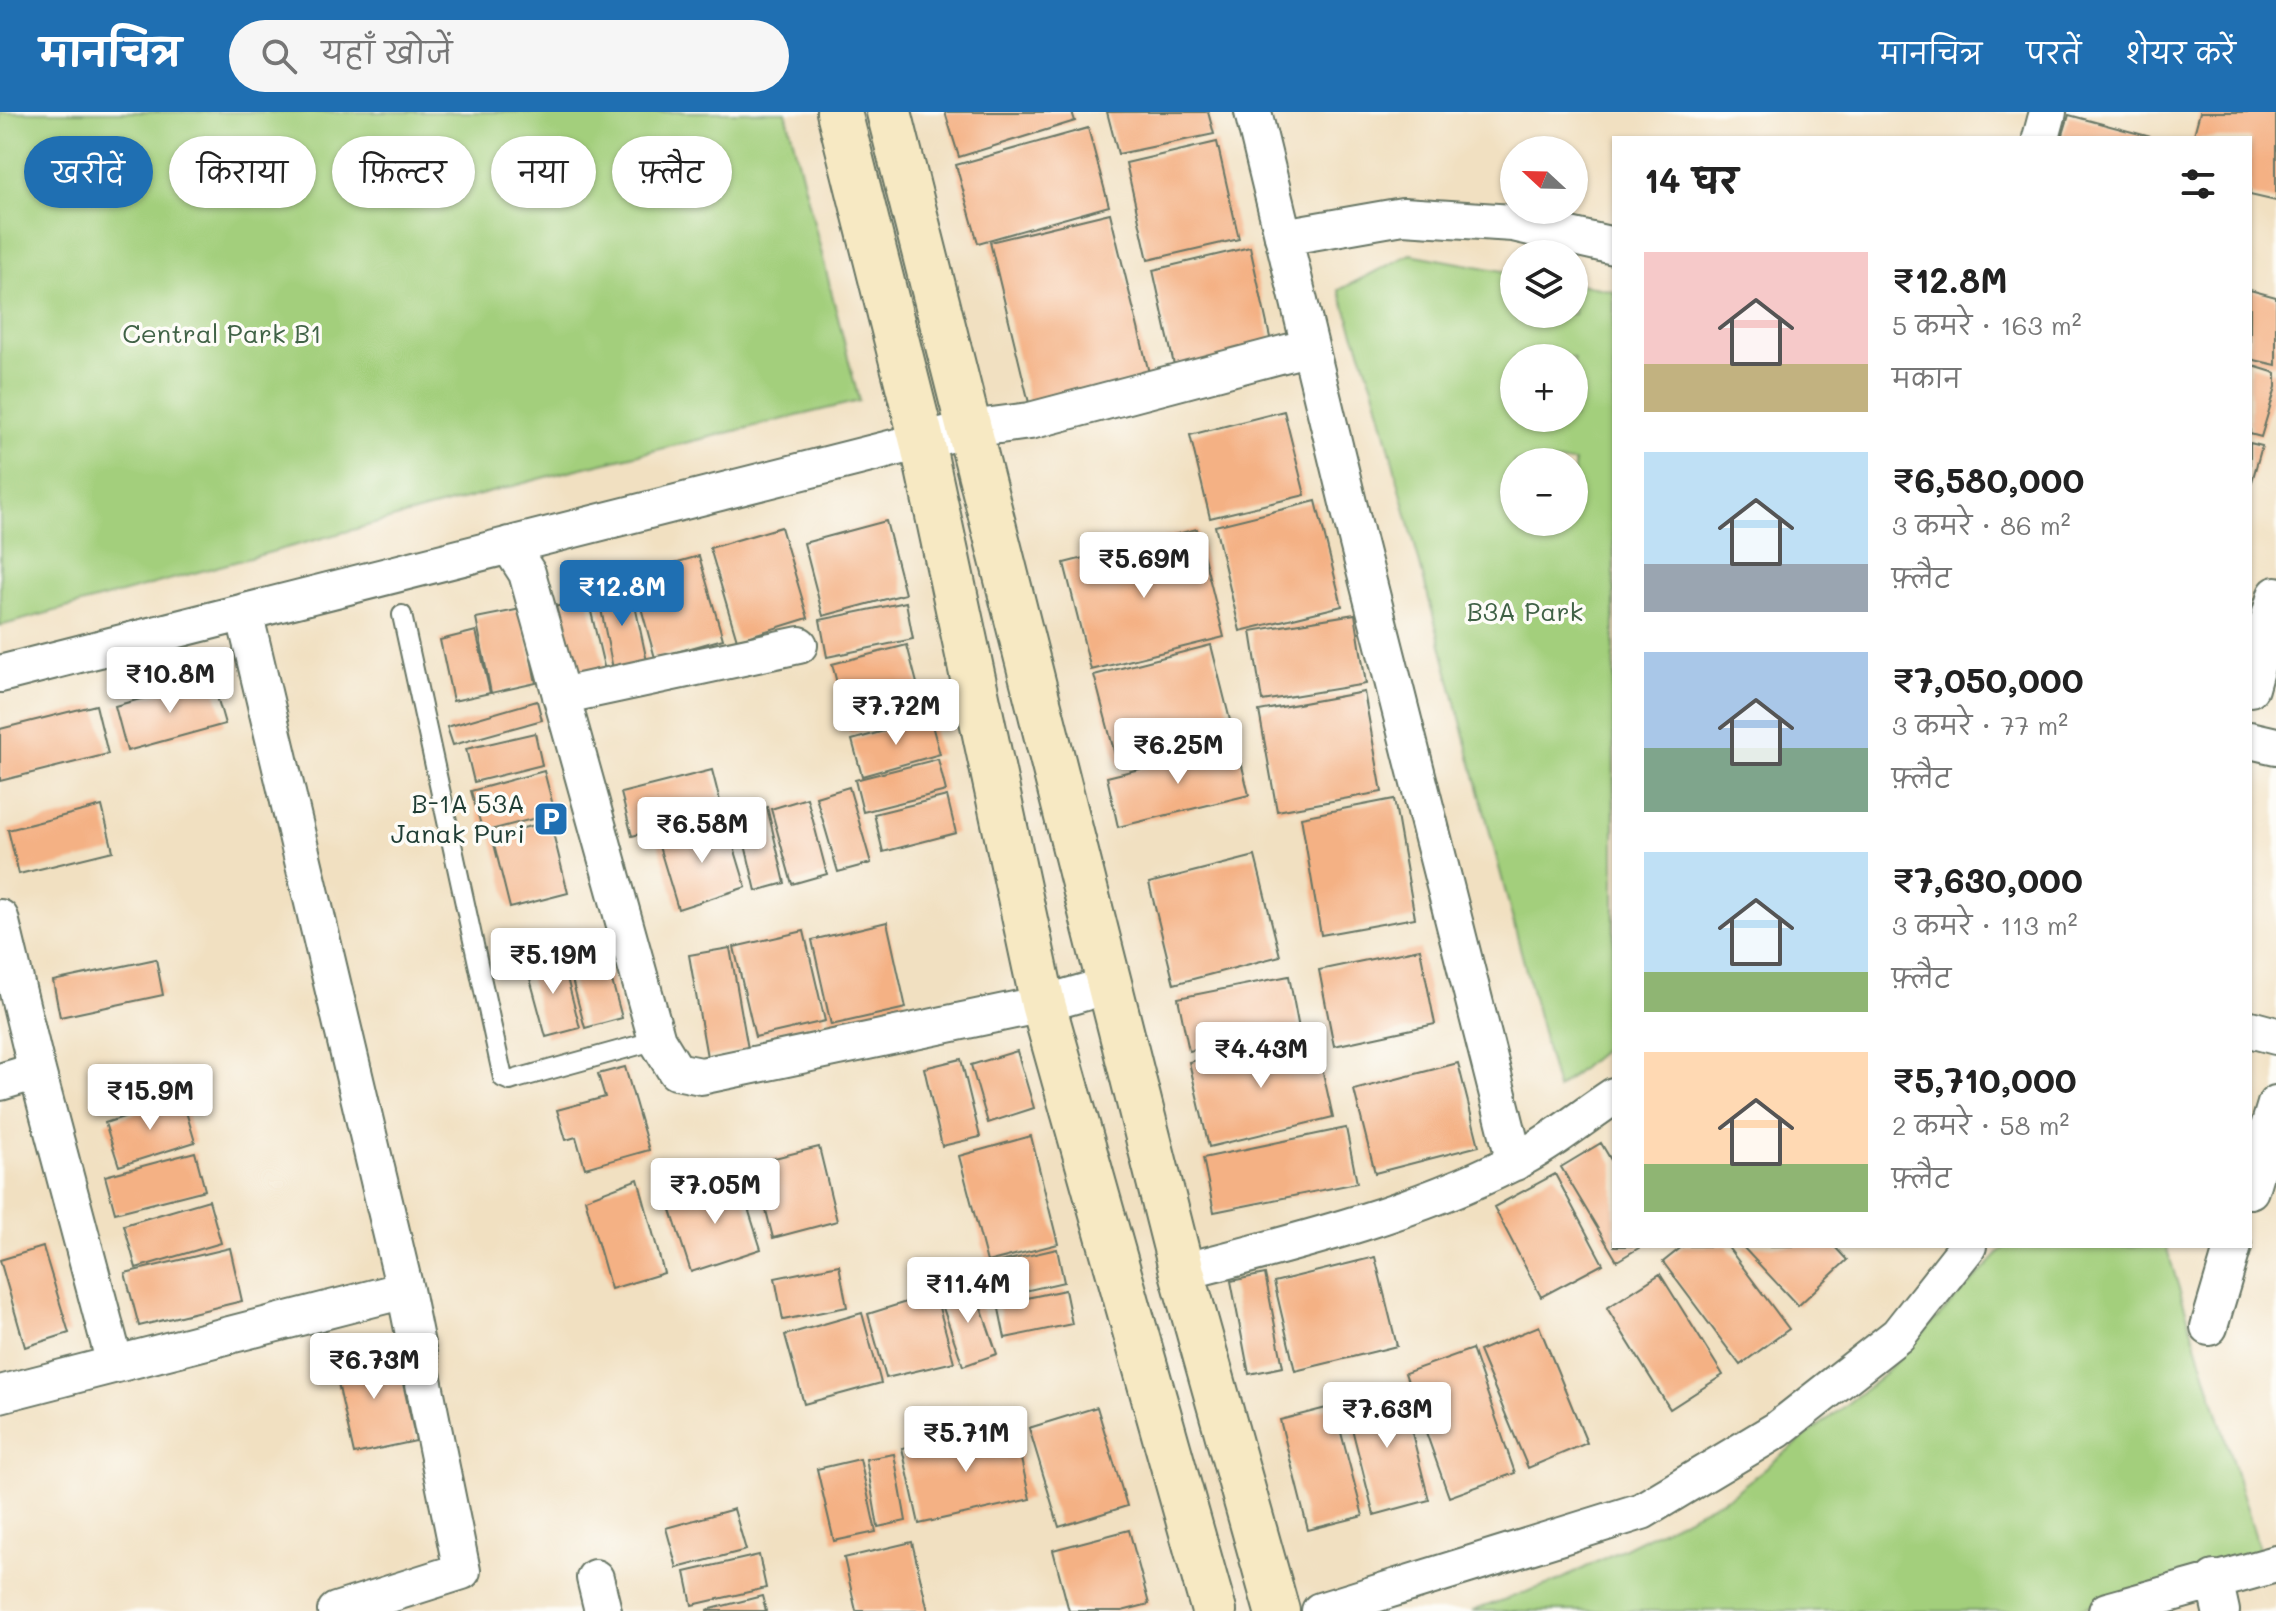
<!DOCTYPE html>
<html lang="hi">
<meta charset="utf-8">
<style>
:root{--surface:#fff;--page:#f6f6f6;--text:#222;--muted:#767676;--accent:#1f6fb2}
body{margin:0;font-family:Mali,"Playpen Sans Deva",sans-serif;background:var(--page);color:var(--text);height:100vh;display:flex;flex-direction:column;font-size:30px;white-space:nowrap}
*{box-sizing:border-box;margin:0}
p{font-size:26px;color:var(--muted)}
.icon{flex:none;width:44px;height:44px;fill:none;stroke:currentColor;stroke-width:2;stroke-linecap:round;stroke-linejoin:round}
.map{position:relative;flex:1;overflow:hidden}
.panel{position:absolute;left:1612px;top:24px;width:640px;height:1112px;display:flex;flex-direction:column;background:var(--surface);border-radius:0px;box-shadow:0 2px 6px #0004}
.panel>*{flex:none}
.guide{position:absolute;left:24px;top:24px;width:760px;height:72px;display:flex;gap:16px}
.needle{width:52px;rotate:292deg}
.fabs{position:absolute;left:1500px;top:24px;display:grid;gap:16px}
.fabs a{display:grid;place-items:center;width:88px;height:88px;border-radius:50%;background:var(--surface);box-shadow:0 2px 6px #0004;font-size:40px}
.price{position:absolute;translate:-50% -68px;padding:0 18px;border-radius:8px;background:#fff;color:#222;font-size:26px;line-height:52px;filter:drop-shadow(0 2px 4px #0008)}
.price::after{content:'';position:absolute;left:50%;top:48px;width:24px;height:18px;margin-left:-12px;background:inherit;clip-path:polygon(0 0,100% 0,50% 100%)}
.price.on{background:var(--accent);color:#fff}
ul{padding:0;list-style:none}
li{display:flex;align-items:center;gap:24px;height:200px;padding:0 32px}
li span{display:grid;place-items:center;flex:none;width:224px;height:160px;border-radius:0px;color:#555}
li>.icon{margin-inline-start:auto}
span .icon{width:96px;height:96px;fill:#fffc;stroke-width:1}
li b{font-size:34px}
h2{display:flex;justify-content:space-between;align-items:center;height:96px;padding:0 32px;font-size:34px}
.pill{padding:0 28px;border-radius:36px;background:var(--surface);box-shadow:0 2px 6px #0004;font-size:28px;line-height:72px}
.pill.on{background:var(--accent);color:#fff}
header{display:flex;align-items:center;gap:48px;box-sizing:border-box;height:112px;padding:0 40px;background:var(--accent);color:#fff}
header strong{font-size:38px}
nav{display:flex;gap:44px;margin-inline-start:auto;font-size:28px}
.search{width:560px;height:72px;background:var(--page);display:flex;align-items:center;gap:20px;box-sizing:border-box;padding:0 28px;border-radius:44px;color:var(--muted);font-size:30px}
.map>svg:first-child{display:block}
.green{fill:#a3cf7c;stroke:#618658;stroke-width:2;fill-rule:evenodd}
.building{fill:#f4b184}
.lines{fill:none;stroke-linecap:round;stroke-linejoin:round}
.lane-casing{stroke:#687665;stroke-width:22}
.street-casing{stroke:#687665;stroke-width:40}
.secondary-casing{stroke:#687665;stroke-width:48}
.lane{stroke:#fff;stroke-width:18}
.street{stroke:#fff;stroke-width:36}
.secondary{stroke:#f7e9c3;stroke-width:44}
.labels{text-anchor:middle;stroke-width:7;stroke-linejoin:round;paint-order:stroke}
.park-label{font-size:26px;fill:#406246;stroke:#fdfcf7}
.poi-label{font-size:26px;fill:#1f3d34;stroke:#fdfcf7;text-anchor:end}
</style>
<header>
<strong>मानचित्र</strong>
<div class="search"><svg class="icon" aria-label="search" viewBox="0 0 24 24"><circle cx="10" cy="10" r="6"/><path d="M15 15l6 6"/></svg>यहाँ खोजें</div>
<nav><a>मानचित्र</a><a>परतें</a><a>शेयर करें</a></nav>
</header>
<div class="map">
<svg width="2276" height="1499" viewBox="0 0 2276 1499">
<rect width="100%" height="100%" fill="#fdfcf7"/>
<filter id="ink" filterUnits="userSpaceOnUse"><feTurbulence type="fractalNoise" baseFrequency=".0125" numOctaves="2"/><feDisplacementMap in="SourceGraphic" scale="16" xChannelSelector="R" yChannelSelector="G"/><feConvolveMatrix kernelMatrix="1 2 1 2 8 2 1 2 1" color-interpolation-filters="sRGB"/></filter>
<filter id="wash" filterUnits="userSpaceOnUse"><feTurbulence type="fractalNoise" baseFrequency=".006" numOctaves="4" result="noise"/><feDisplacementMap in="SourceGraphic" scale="32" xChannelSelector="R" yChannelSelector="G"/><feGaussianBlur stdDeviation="1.8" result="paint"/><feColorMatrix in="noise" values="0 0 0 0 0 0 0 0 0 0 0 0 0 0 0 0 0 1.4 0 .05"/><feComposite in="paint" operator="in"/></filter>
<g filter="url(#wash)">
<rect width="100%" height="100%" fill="#f1e0c1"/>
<!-- green -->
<path class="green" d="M0 0H786L859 289 561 361 0 514Z
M1410 142 1514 161V202H1574V171L1614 179V929L1557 977 1374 277 1339 178ZM1574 246V306H1514V246ZM1514 350H1574V410H1514Z
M2006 1134H2166L2263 1449 2071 1499H1472L1558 1469 1730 1384 1881 1265Z"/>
<g id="blocks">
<!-- building -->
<path class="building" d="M945 0H1072L1075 9 959 45Z
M1107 0H1208L1214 22 1118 42Z
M2200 0H2276V89L2250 83V26H2193Z
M2069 3 2151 25V26H2062Z
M1088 16 1109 94 978 131 956 53Z
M1217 30 1239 127 1148 148 1126 51Z
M1110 101 1150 265 1030 295 990 130Z
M1250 135 1273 239 1176 262 1153 158Z
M2250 178 2276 185V253L2250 247Z
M2250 253 2276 261V275L2261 325 2250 322Z
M1284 299 1305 383 1210 406 1190 323Z
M2250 331 2262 334 2251 373H2250Z
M1316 389 1342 494 1240 519 1215 414Z
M886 409 905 482 823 504 804 431Z
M781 415 808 506 737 528 710 436Z
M1197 417 1224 525 1091 558 1064 451Z
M699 444 723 527 655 546 632 463Z
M630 470 648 554 614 562 597 477Z
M588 487 606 563 568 572 550 496Z
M906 490 913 527 827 545 820 508Z
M521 497 536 571 491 581 476 506Z
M1355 502 1366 572 1262 589 1251 519Z
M476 519 490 581 453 589 440 528Z
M907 533 925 602 850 621 832 552Z
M1211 533 1234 624 1118 654 1094 563Z
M212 567 225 612 127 639 115 594Z
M1364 580 1382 680 1277 699 1259 599Z
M537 589 542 608 453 633 447 615Z
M96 593 108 642 0 669V617Z
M930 606 940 642 862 664 852 628Z
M535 621 542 653 474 670 466 637Z
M1237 633 1249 683 1118 715 1107 665Z
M938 647 946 679 863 700 855 668Z
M712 658 723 701 632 724 621 681Z
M544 659 555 701 483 720 471 679Z
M849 675 871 751 838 760 816 685Z
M947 684 956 721 883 740 874 702Z
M807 686 827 762 792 772 771 697Z
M1394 687 1415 806 1321 823 1301 705Z
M102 694 113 739 19 762 8 718Z
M767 695 785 771 756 779 738 703Z
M550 709 568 781 510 796 492 724Z
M726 709 746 775 678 797 658 731Z
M1255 744 1280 844 1174 872 1149 771Z
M887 810 906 896 831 913 812 828Z
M804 819 825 909 755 925 734 835Z
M601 828 622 906 585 916 564 838Z
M730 836 748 937 707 945 689 843Z
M1420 837 1435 912 1334 934 1319 858Z
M561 843 580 916 546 925 526 852Z
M156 847 163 883 60 905 53 869Z
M1289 864 1299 917 1189 939 1178 886Z
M1314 921 1333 1005 1209 1035 1189 950Z
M1017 939 1034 996 988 1011 971 953Z
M961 947 980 1025 942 1034 924 956Z
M1458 951 1479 1034 1375 1061 1354 978Z
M625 955 649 1038 585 1056 576 1025 566 1028 557 998 605 985 598 962Z
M182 986 195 1030 119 1054 105 1011Z
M1346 1016 1357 1071 1214 1100 1203 1046Z
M1031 1024 1058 1132 987 1150 959 1044Z
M1601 1031 1614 1053V1134H1642L1617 1149 1561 1055Z
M819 1035 837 1109 773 1126 754 1051Z
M195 1040 205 1078 115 1101 105 1064Z
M1555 1062 1603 1152 1541 1185 1494 1095Z
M638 1067 664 1161 611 1177 585 1087Z
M739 1068 761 1137 691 1160 669 1092Z
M209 1088 221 1131 136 1156 124 1113Z
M1683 1134H1727L1789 1217 1740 1253 1663 1150Z
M1742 1134H1834L1847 1148 1798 1194Z
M43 1135 69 1221 25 1235 0 1148Z
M230 1136 242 1189 139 1214 125 1161Z
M1057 1137 1064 1170 994 1186 987 1153Z
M1375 1145 1397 1234 1295 1259 1274 1170Z
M839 1153 847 1195 783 1208 775 1166Z
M1265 1162 1283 1255 1249 1262 1231 1169Z
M1660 1162 1723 1263 1670 1297 1607 1196Z
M973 1172 997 1242 963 1254 939 1184Z
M1065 1178 1072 1212 1005 1226 998 1192Z
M935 1181 954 1250 886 1266 868 1202Z
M862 1201 881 1271 804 1292 785 1223Z
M1539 1214 1587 1331 1528 1356 1479 1239Z
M395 1236 416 1329 354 1342 333 1249Z
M1472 1237 1515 1361 1449 1385 1405 1261Z
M1400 1274 1429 1388 1374 1403 1345 1289Z
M1334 1294 1363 1404 1308 1418 1280 1308Z
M1097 1295 1127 1394 1059 1415 1029 1316Z
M1013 1312 1030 1387 919 1412 902 1336Z
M894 1342 906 1409 878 1415 866 1347Z
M860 1347 876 1420 834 1429 817 1357Z
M734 1397 746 1438 677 1456 666 1416Z
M1129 1418 1149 1492 1122 1499H1069L1053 1438Z
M912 1430 928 1499H856L844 1446Z
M759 1443 766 1476 692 1493 685 1460Z
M762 1484 766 1499H707V1498Z"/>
</g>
</g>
<g filter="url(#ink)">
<use href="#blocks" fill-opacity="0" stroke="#687665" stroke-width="2"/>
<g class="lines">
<defs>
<path id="lane" d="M402 503 503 966 510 969 516 967 657 928"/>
<path id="street" d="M1253 0 1349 395 1515 1050
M2041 26 2048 0
M1283 125 1403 104 1513 111 1614 134
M509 433 527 461 657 928 676 959 701 964 1043 892 1110 873
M244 500 405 1178 462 1459 336 1499
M0 562 969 317 1030 309 1310 235
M2250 576 2276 483
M561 584 799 533
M2250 628 2276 634
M0 806 37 959 115 1252
M2250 917 2276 924
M0 970 37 959
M2250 1078 2276 992
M1182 1160C1294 1131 1409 1103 1512 1051 1547 1034 1582 1005 1614 984
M2209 1215 2233 1134
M0 1282 405 1178
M595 1466 603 1499
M2214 1467 2221 1499
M1320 1499 1642 1399 1777 1318 1898 1223 1968 1134
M2107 1499 2276 1452"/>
<path id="secondary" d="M839 0 922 329 1043 892 1214 1499
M889 0 1182 1160 1277 1499"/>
</defs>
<!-- lane casing -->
<use href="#lane" class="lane-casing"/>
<!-- street casing -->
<use href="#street" class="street-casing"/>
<!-- secondary casing -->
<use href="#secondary" class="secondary-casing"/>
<!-- lane -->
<use href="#lane" class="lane"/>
<!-- street -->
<use href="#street" class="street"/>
<!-- secondary -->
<use href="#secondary" class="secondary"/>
</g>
</g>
<!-- icons -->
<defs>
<symbol id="parking-square" viewBox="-11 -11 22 22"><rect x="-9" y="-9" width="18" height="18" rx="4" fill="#1f6fb2" stroke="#fdfcf7"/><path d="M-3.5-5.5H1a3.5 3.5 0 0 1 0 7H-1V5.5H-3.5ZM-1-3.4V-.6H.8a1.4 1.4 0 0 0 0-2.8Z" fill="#fff"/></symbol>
</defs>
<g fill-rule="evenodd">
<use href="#parking-square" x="531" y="687" width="40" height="40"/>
</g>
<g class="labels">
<!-- park labels -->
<g class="park-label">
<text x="222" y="231">Central Park B1</text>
<text x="1525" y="509">B3A Park</text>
</g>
<!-- poi labels -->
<g class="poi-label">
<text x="525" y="701">B-1A 53A<tspan x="525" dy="30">Janak Puri</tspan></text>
</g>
</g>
</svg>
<div class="fabs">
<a><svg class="needle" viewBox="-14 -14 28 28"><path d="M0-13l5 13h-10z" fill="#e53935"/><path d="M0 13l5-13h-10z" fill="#767676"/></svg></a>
<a><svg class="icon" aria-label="layers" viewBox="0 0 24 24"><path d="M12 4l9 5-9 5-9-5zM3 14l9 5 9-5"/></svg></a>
<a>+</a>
<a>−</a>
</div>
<b class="price" style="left:1144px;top:488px">₹5.69M</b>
<b class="price on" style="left:622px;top:516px">₹12.8M</b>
<b class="price" style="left:170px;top:603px">₹10.8M</b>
<b class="price" style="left:896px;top:635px">₹7.72M</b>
<b class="price" style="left:1178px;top:674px">₹6.25M</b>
<b class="price" style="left:702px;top:753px">₹6.58M</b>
<b class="price" style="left:553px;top:884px">₹5.19M</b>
<b class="price" style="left:1261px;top:978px">₹4.43M</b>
<b class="price" style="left:150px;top:1020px">₹15.9M</b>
<b class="price" style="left:715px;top:1114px">₹7.05M</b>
<b class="price" style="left:968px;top:1213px">₹11.4M</b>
<b class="price" style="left:374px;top:1289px">₹6.73M</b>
<b class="price" style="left:1387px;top:1338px">₹7.63M</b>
<b class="price" style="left:966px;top:1362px">₹5.71M</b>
<div class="guide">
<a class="pill on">खरीदें</a>
<a class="pill">किराया</a>
<a class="pill">फ़िल्टर</a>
<a class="pill">नया</a>
<a class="pill">फ़्लैट</a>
</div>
<section class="panel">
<h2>14 घर<svg class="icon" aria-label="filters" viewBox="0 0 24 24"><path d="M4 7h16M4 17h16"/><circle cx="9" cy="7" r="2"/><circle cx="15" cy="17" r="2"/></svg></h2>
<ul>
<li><span style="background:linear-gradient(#f6c9c9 70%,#c2b280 0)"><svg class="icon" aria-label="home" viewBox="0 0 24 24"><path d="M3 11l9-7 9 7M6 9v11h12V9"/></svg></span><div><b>₹12.8M</b><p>5 कमरे · 163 m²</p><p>मकान</p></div></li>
<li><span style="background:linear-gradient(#bfe0f5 70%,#9aa5b1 0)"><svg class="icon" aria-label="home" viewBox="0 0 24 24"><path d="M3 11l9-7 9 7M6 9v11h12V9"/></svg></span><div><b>₹6,580,000</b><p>3 कमरे · 86 m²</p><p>फ़्लैट</p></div></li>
<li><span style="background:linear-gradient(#a9c7e8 60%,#7fa58c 0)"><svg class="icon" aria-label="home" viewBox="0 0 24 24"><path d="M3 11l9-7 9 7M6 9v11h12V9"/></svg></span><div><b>₹7,050,000</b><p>3 कमरे · 77 m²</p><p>फ़्लैट</p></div></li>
<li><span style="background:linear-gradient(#bfe0f5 75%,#8fb573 0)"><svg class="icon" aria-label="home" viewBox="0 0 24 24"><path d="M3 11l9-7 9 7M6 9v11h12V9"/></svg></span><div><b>₹7,630,000</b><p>3 कमरे · 113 m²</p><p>फ़्लैट</p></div></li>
<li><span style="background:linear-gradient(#ffd9b3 70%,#8fb573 0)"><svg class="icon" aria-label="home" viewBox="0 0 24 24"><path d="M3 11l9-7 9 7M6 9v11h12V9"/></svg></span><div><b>₹5,710,000</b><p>2 कमरे · 58 m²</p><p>फ़्लैट</p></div></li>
</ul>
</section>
</div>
